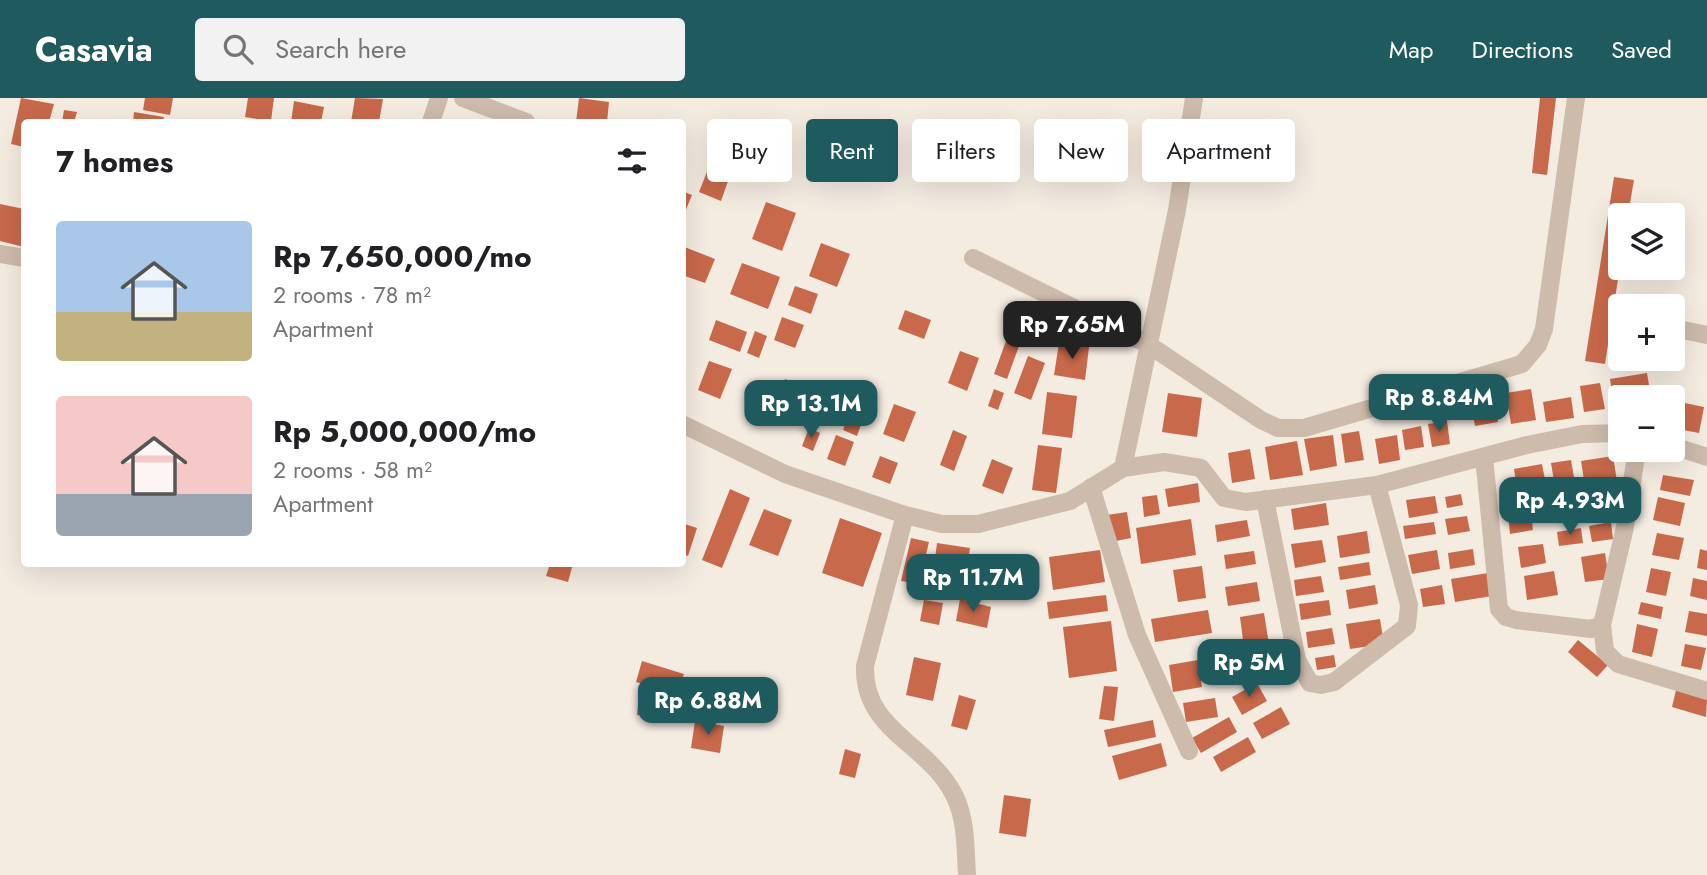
<!DOCTYPE html>
<meta charset="utf-8">
<style>
:root{--surface:#fff;--page:#f2f2f2;--text:#202124;--muted:#757577;--accent:#1f5a5e}
body{margin:0;font-family:Jost,sans-serif;background:var(--page);color:var(--text);height:100vh;display:flex;flex-direction:column;font-size:26px;white-space:nowrap}
*{box-sizing:border-box;margin:0}
p{font-size:23px;color:var(--muted)}
.icon{flex:none;width:38px;height:38px;fill:none;stroke:currentColor;stroke-width:2;stroke-linecap:round;stroke-linejoin:round}
.map{position:relative;flex:1;overflow:hidden}
.side{position:absolute;left:21px;top:21px;width:665px;height:448px;display:flex;flex-direction:column;background:var(--surface);border-radius:7px;box-shadow:0 7px 28px #0002}
.side>*{flex:none}
.guide{position:absolute;left:707px;top:21px;width:665px;height:63px;display:flex;gap:14px}
.buttons{position:absolute;left:1608px;top:105px;display:grid;gap:14px}
.buttons a{display:grid;place-items:center;width:77px;height:77px;border-radius:7px;background:var(--surface);box-shadow:0 7px 28px #0002;font-size:35px}
.price{position:absolute;translate:-50% -60px;padding:0 16px;border-radius:14px;background:var(--accent);color:#fff;font-size:23px;line-height:46px;filter:drop-shadow(0 2px 4px #0008)}
.price::after{content:'';position:absolute;left:50%;top:42px;width:21px;height:16px;margin-left:-10px;background:inherit;clip-path:polygon(0 0,100% 0,50% 100%)}
.price.active{background:#222;color:#fff}
ul{padding:0;list-style:none}
li{display:flex;align-items:center;gap:21px;height:175px;padding:0 35px}
li span{display:grid;place-items:center;flex:none;width:196px;height:140px;border-radius:7px;color:#555}
li>.icon{margin-inline-start:auto}
span .icon{width:84px;height:84px;fill:#fffc;stroke-width:1}
li b{font-size:30px}
h2{display:flex;justify-content:space-between;align-items:center;height:84px;padding:0 35px;font-size:30px}
.pill{padding:0 24px;border-radius:7px;background:var(--surface);box-shadow:0 7px 28px #0002;font-size:24px;line-height:63px}
.pill.active{background:var(--accent);color:#fff}
header{display:flex;align-items:center;gap:42px;box-sizing:border-box;height:98px;padding:0 35px;background:var(--accent);color:#fff}
header strong{font-size:33px}
nav{display:flex;gap:38px;margin-inline-start:auto;font-size:24px}
.search{width:490px;height:63px;background:var(--page);display:flex;align-items:center;gap:18px;box-sizing:border-box;padding:0 24px;border-radius:7px;color:var(--muted);font-size:26px}
.map>svg:first-child{display:block}
.building{fill:#c8694b}
.lines{fill:none;stroke-linecap:round;stroke-linejoin:round}
.street{stroke:#cdbbac;stroke-width:18}
</style>
<header>
<strong>Casavia</strong>
<div class="search"><svg class="icon" aria-label="search" viewBox="0 0 24 24"><circle cx="10" cy="10" r="6"/><path d="M15 15l6 6"/></svg>Search here</div>
<nav><a>Map</a><a>Directions</a><a>Saved</a></nav>
</header>
<div class="map">
<svg width="1707" height="777" viewBox="0 0 1707 777">
<rect width="100%" height="100%" fill="#f4ebe1"/>
<!-- building -->
<path class="building" d="M21 0 54 6 49 24H24V49L11 46Z
M145 0H173L170 17 143 12Z
M248 0H274L271 23 245 19Z
M355 0 383 1 379 24H351Z
M579 0 609 4 607 24H576Z
M1540 0H1556L1547 77 1532 75Z
M294 3 324 9 321 24H291Z
M64 12 77 14 74 24H62Z
M134 14 164 19 163 24H133Z
M712 61 733 69 721 103 699 94Z
M1614 79 1634 82 1628 117H1620V168L1605 266 1585 263Z
M682 93 692 97 683 119H682Z
M766 104 796 115 782 153 752 141Z
M0 106 24 111V149L0 143Z
M821 145 850 156 837 189 809 178Z
M682 148 715 161 705 185 682 177Z
M742 165 780 179 768 211 730 196Z
M795 188 818 196 811 216 788 207Z
M905 212 931 222 924 241 898 231Z
M782 219 804 227 795 250 774 242Z
M716 222 747 234 740 254 709 242Z
M755 233 767 238 759 260 747 255Z
M1006 243 1019 248 1007 281 994 276Z
M1059 245 1089 249 1085 282 1054 277Z
M960 253 979 260 967 293 948 285Z
M1028 258 1045 265 1031 302 1014 295Z
M709 263 732 271 720 301 698 292Z
M1647 275 1651 299H1620V313L1615 314 1610 281Z
M785 281 809 290 796 323 772 314Z
M1600 285 1605 311 1584 314 1580 288Z
M822 290 836 296 827 320 813 315Z
M994 291 1004 295 998 312 988 308Z
M1531 291 1536 322 1511 326 1506 295Z
M1047 294 1077 298 1072 340 1042 336Z
M1168 295 1202 300 1197 339 1162 334Z
M1494 296 1498 324 1475 328 1470 300Z
M1571 299 1574 320 1546 324 1543 304Z
M1675 303 1704 309 1699 335 1673 330Z
M894 306 916 314 904 344 883 336Z
M849 316 863 321 857 338 843 332Z
M1447 323 1450 346 1432 349 1428 326Z
M1421 328 1424 349 1405 352 1402 332Z
M809 330 820 335 813 353 802 348Z
M953 332 967 338 954 373 940 367Z
M1359 333 1364 362 1345 365 1341 336Z
M836 337 854 344 845 368 827 361Z
M1333 337 1337 368 1310 373 1304 341Z
M1397 337 1400 362 1379 366 1375 341Z
M1297 343 1303 377 1270 382 1265 349Z
M1038 347 1062 350 1056 395 1032 392Z
M1250 351 1255 381 1232 385 1228 355Z
M880 358 898 365 890 386 872 379Z
M1613 358 1617 383 1585 388 1581 363Z
M992 361 1013 370 1003 396 982 388Z
M1571 362 1575 385 1555 389 1551 365Z
M1542 366 1547 392 1518 397 1514 371Z
M1663 377 1694 382 1690 398 1660 392Z
M1198 385 1200 404 1168 409 1165 391Z
M730 391 750 400 722 470 702 462Z
M1597 395 1600 412 1573 417 1570 399Z
M1461 396 1463 407 1447 410 1445 399Z
M1157 397 1160 416 1144 419 1142 399Z
M1435 398 1438 415 1409 420 1406 402Z
M1658 399 1685 405 1680 428 1653 422Z
M1558 403 1560 418 1548 420 1546 405Z
M1326 405 1329 427 1294 432 1291 411Z
M764 411 792 422 778 458 749 447Z
M1127 414 1131 440 1111 444 1107 417Z
M1531 414 1533 432 1510 436 1508 417Z
M1467 418 1470 433 1448 437 1445 421Z
M840 420 882 435 863 489 822 475Z
M1191 421 1196 457 1141 466 1136 430Z
M1247 422 1250 438 1217 444 1215 427Z
M1434 424 1436 436 1405 441 1403 428Z
M1611 424 1613 441 1592 444 1589 428Z
M682 425 697 430 688 458 682 456Z
M1581 430 1583 445 1559 448 1557 434Z
M1367 433 1370 455 1340 460 1337 438Z
M1657 435 1684 440 1679 462 1652 457Z
M911 440 929 444 919 486 901 483Z
M1322 442 1326 464 1295 470 1291 446Z
M937 445 970 450 964 488 932 484Z
M1543 446 1546 465 1521 470 1518 449Z
M1473 451 1475 467 1450 471 1448 455Z
M1700 451 1707 453V472L1697 470Z
M1100 452 1105 484 1053 492 1049 459Z
M1437 452 1440 471 1412 476 1408 457Z
M1254 453 1256 466 1226 471 1224 457Z
M1605 455 1609 481 1585 484 1581 459Z
M1369 464 1371 477 1340 482 1338 469Z
M550 466H573L568 484 546 478Z
M1202 468 1206 500 1178 504 1173 472Z
M1651 470 1671 474 1666 498 1646 494Z
M1554 473 1558 497 1527 502 1524 478Z
M1488 475 1492 498 1455 504 1451 481Z
M1321 478 1324 494 1296 498 1294 482Z
M1693 480 1707 483V502L1690 498Z
M1257 484 1260 503 1228 508 1225 489Z
M1375 487 1378 506 1349 511 1346 492Z
M1442 487 1445 506 1423 509 1420 491Z
M1106 497 1108 513 1049 521 1047 504Z
M960 501 991 509 987 530 956 523Z
M924 502 943 505 939 527 920 523Z
M1329 502 1331 517 1301 522 1299 506Z
M1641 504 1663 509 1661 521 1638 516Z
M1208 512 1212 535 1155 544 1151 521Z
M1689 513 1707 516V538L1685 534Z
M1264 515 1270 553 1245 557 1240 519Z
M1380 521 1384 546 1350 551 1346 526Z
M1111 523 1117 573 1069 580 1063 529Z
M1637 526 1658 531 1652 559 1632 554Z
M1332 530 1335 546 1308 550 1306 534Z
M1578 542 1608 567 1597 579 1568 554Z
M1685 546 1706 550 1701 572 1681 568Z
M1234 551 1238 580 1215 583 1211 556Z
M1334 557 1336 569 1317 572 1315 560Z
M914 559 941 565 933 603 906 597Z
M1198 562 1202 589 1173 594 1169 567Z
M642 563 684 576 677 596 636 584Z
M1257 585 1267 603 1242 617 1232 599Z
M1104 588 1118 589 1114 623 1099 621Z
M1676 592 1707 601 1706 619 1672 609Z
M959 597 976 602 967 632 951 628Z
M639 598 680 604 677 623 637 617Z
M1215 600 1218 619 1186 624 1183 605Z
M1281 609 1290 626 1262 641 1253 625Z
M1229 619 1237 634 1201 655 1192 640Z
M1153 622 1156 639 1108 649 1104 632Z
M695 623 724 628 720 655 691 650Z
M1248 639 1256 654 1221 674 1213 659Z
M1161 645 1167 668 1119 682 1112 658Z
M845 651 861 656 855 680 839 676Z
M1004 697 1031 701 1026 739 999 735Z"/>
<g class="lines">
<!-- street -->
<path class="street" d="M463 0 526 24
M431 24 439 0
M0 156 24 160
M973 160 1149 247 1261 322 1278 330H1304L1522 266 1538 247 1544 231 1576 0
M1673 230 1707 237
M682 326 785 376 905 417 942 426H978L1070 403 1123 370 1164 364 1201 370 1224 400 1246 404 1377 387 1527 347 1582 336 1620 335
M1673 348 1707 359
M1637 352 1625 429 1602 527 1605 553 1618 566 1707 593
M1484 359 1499 511 1506 519 1516 522 1591 531 1602 527
M1123 370 1177 112 1194 0
M1091 389 1137 537 1189 653
M1265 401 1297 562 1310 585 1321 587 1334 584 1407 528 1409 507 1377 387
M905 417 865 568C863 629 920 643 949 688 967 715 965 746 967 777"/>
</g>
</svg>
<div class="buttons">
<a><svg class="icon" aria-label="layers" viewBox="0 0 24 24"><path d="M12 4l9 5-9 5-9-5zM3 14l9 5 9-5"/></svg></a>
<a>+</a>
<a>−</a>
</div>
<b class="price active" style="left:1072px;top:263px">Rp 7.65M</b>
<b class="price" style="left:1439px;top:336px">Rp 8.84M</b>
<b class="price" style="left:811px;top:342px">Rp 13.1M</b>
<b class="price" style="left:1570px;top:439px">Rp 4.93M</b>
<b class="price" style="left:973px;top:516px">Rp 11.7M</b>
<b class="price" style="left:1249px;top:601px">Rp 5M</b>
<b class="price" style="left:708px;top:639px">Rp 6.88M</b>
<div class="guide">
<a class="pill">Buy</a>
<a class="pill active">Rent</a>
<a class="pill">Filters</a>
<a class="pill">New</a>
<a class="pill">Apartment</a>
</div>
<section class="side">
<h2>7 homes<svg class="icon" aria-label="filters" viewBox="0 0 24 24"><path d="M4 7h16M4 17h16"/><circle cx="9" cy="7" r="2"/><circle cx="15" cy="17" r="2"/></svg></h2>
<ul>
<li><span style="background:linear-gradient(#a9c7e8 65%,#c2b280 0)"><svg class="icon" aria-label="home" viewBox="0 0 24 24"><path d="M3 11l9-7 9 7M6 9v11h12V9"/></svg></span><div><b>Rp 7,650,000/mo</b><p>2 rooms · 78 m²</p><p>Apartment</p></div></li>
<li><span style="background:linear-gradient(#f6c9c9 70%,#9aa5b1 0)"><svg class="icon" aria-label="home" viewBox="0 0 24 24"><path d="M3 11l9-7 9 7M6 9v11h12V9"/></svg></span><div><b>Rp 5,000,000/mo</b><p>2 rooms · 58 m²</p><p>Apartment</p></div></li>
</ul>
</section>
</div>
